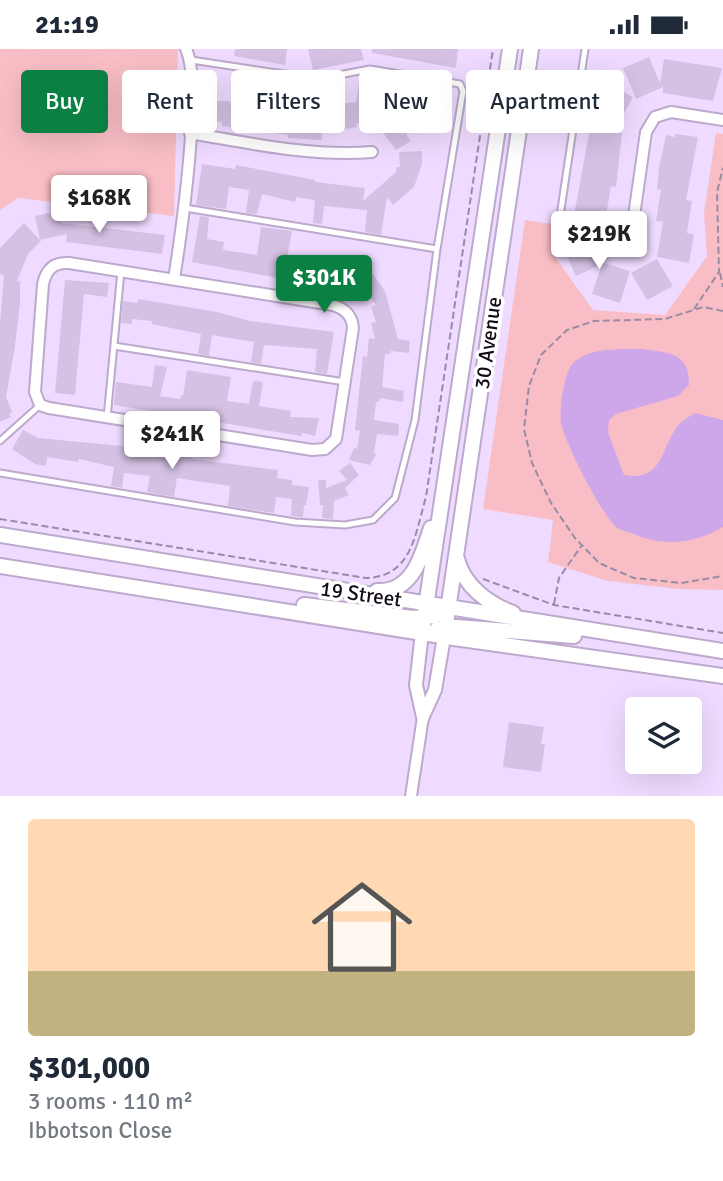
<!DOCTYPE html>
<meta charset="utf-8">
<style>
:root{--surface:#fff;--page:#f6f6f7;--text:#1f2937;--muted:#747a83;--accent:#0b8043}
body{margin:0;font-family:Signika,sans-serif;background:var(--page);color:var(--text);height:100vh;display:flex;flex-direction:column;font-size:26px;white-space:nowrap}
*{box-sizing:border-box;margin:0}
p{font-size:23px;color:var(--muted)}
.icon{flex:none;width:38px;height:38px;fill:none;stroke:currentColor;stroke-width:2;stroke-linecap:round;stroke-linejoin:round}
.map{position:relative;height:747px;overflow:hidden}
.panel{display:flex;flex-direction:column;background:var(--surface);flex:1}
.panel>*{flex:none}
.banner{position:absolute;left:21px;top:21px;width:682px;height:63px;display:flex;gap:14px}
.fabs{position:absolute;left:625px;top:648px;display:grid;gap:14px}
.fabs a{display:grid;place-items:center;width:77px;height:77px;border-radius:7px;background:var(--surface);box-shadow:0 7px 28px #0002;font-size:35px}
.price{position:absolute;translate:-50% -60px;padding:0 16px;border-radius:7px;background:#fff;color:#222;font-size:23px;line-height:46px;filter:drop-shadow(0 2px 4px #0008)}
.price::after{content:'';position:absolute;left:50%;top:42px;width:21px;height:16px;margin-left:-10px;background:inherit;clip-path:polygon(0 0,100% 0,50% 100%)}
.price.selected{background:var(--accent);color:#fff}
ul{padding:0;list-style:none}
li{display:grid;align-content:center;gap:14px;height:371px;padding:0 28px}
li span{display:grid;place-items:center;height:217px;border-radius:7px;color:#555}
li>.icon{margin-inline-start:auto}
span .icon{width:126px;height:126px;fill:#fffc;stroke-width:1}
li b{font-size:30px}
.pill{padding:0 24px;border-radius:7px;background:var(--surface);box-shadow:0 7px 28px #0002;font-size:24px;line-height:63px}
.pill.selected{background:var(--accent);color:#fff}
.status{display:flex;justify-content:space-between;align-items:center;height:49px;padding:0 35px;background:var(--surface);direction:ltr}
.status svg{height:19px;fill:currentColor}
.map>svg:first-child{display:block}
.green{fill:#f9bec5}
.water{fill:#cea7ea}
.building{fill:#d5c1e4}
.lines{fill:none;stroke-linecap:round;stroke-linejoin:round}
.service-casing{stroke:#bca9cb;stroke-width:9}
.minor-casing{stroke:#bca9cb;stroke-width:14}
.tertiary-casing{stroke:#bca9cb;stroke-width:16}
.secondary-casing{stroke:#bca9cb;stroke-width:18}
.path{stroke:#9a8ba5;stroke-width:2;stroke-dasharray:7 3.5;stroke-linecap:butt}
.service{stroke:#fff;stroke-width:5}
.minor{stroke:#fff;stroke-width:10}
.tertiary{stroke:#fff;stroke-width:12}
.secondary{stroke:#fff;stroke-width:14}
.labels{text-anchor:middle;stroke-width:7;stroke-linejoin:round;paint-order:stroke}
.street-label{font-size:21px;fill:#130c18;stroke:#fff}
</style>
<div class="status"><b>21:19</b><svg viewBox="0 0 49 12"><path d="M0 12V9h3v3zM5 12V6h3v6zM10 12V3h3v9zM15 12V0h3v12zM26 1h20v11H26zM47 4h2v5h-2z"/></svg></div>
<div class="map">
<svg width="723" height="747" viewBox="0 0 723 747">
<rect width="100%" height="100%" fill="#efdbff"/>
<!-- green -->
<path class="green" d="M0 0H178L174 167 18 149 0 161Z
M716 84 723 85V541L678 540 608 532 548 513 553 471 483 460 525 171 558 176 553 205 593 261 665 266 707 207 704 164Z"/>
<!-- water -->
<path class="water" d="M642 300C668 304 690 303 689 336L678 347 616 365 609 371 608 383 624 426C663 433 660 401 677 378 681 372 689 368 695 364L723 371V478C694 495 663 498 631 484 627 483 620 481 616 478 600 463 566 396 561 374 559 361 564 322 574 313 591 298 621 300 642 300Z"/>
<!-- building -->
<path class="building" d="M235 0H287L285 16 234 7Z
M308 0H361L364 11 313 21Z
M372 0H458L456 19 372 4Z
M649 8 660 34 664 10 722 19 713 52 663 44V38L636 50 623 19Z
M359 33 372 36 370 53 390 58 393 55 399 59 395 66 413 80 406 85 411 92 396 101 384 85 371 77 356 74 357 78 322 84V91L288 89V86L222 77V73L207 72 208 52H226L260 59 264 36 275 38 270 63 308 68V48H321L322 62 345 60V54L356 53Z
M605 33 633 48 619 74 591 59Z
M591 74 617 78 615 83 622 84 616 138 611 137 606 167 596 165 595 169 574 166Z
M675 85 698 88 686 151 692 152 687 184 694 185 689 214 657 208 663 173 656 172 661 141 657 140 659 119 666 86 675 88Z
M422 102V115L414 138 393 156 387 148 381 186 365 183 367 161 324 157 322 175 313 174 315 151 296 148 295 153 262 145 257 165 246 164 249 141 229 138 226 160 196 156 202 115 235 120 236 116 315 131V133L365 139 363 152 396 123 397 118H400L399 103Z
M58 162 61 174 165 186 162 205 66 193 67 185 40 191 35 167Z
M200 167 209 168 207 190 224 193 223 201 257 206 261 178 292 182 287 209 320 213 321 211 354 213 372 224 385 242 398 290 410 292 409 304 390 302V305H385L382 338 404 342 403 353 380 349 379 353H376L374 371 399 375 398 387 377 385 374 404 376 405 370 416 349 411 354 399 357 400 360 382 355 381 363 307 367 308 369 289 375 290 371 274 376 273 371 258 376 256 368 247 364 235 357 242 332 230 331 235 315 232V236L192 213Z
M24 174 41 192 28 205 17 232H20V254L15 297 6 348 12 363 9 365 11 368 0 373V276L4 226 0 225V199Z
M594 192 604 214 630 222 620 254 592 245 602 215 576 227 564 201 583 193 585 196Z
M657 210 673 237 647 251 631 224Z
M65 231 109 234 107 248 84 245 75 346 55 344Z
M138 250 217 263 250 272 334 283 327 325 315 323 317 300 264 296 261 315 251 313 254 293 212 286 209 307 198 305 201 285 152 275V272L132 270V275L121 274 123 252 137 254Z
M155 316 167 318 160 347 180 350 181 346 183 347 187 321 231 328 227 352 249 355 253 332 263 333 259 357 291 362 290 368 319 369 315 387 302 384 301 387 114 356 116 333 152 338Z
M23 381 38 389 143 399 193 406 192 410 278 421 277 429 292 431V436L309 438 306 456H304L303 468 291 467 292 450 276 448 274 464 228 457 230 437 177 429 174 448 147 443 150 427 124 424 122 439 111 437 114 418 79 410 78 413 47 408 46 417 35 415 12 400Z
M350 414 359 426 345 439 349 446 334 452 333 470 322 469 323 456H320L318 431H326V439L347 431 339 422Z
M509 673 544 678 541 695H545L541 723 503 718Z"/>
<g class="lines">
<defs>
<path id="service" d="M585 0 560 167 569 171 632 181
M185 159 437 200
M114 297 345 333
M107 369 121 222
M0 392 39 357
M0 424 295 473 345 476 373 471 395 449 415 371 437 200 463 42 460 35 370 20 318 30 191 11"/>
<path id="minor" d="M190 84C250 94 310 108 372 103
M632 181 646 83 655 68 671 63 723 71
M69 214 333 256C345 260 352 266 353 279L336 390 325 400 312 401 49 359 40 356 35 343 43 235C46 221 53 213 69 214Z
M174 230C181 186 203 36 186 0
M411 747 423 668"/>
<path id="tertiary" d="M422 584 416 636 423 668
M423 667 435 641 444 588"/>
<path id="secondary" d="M0 486 723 602
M457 510C464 537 488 555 513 564
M0 517 454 589 723 627
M377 542C413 544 422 506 431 479
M304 556 413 569 434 567 448 559
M437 580 456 578 574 587
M422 584 510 0
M444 588 531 0"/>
</defs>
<!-- service casing -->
<use href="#service" class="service-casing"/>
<!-- minor casing -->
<use href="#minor" class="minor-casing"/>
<!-- tertiary casing -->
<use href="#tertiary" class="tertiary-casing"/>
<!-- secondary casing -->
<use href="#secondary" class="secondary-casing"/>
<!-- path -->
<path class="path" d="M720 224 723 238
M694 260 719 223 717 143 723 119
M723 262 703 258 665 270 594 272 567 281 541 306 529 337 524 380 532 414 551 454 575 489 599 514 634 529 681 534 723 527
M0 470 366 529C412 528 415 485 426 448L493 0
M483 530 554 556 723 584
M554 555 559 529 582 496"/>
<!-- service -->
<use href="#service" class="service"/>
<!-- minor -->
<use href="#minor" class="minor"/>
<!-- tertiary -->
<use href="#tertiary" class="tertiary"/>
<!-- secondary -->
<use href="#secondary" class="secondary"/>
</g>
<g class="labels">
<!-- street labels -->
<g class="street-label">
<text transform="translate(488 294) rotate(-82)" y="7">30 Avenue</text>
<text transform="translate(361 545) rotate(8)" y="7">19 Street</text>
</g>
</g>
</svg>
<div class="fabs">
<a><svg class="icon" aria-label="layers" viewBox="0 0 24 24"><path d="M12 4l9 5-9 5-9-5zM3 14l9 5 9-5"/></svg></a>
</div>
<b class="price" style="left:99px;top:186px">$168K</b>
<b class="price" style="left:599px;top:222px">$219K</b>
<b class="price selected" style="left:324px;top:266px">$301K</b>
<b class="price" style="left:172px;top:422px">$241K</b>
<div class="banner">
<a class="pill selected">Buy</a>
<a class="pill">Rent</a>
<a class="pill">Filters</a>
<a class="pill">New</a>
<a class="pill">Apartment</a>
</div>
</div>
<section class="panel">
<ul>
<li><span style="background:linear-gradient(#ffd9b3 70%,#c2b280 0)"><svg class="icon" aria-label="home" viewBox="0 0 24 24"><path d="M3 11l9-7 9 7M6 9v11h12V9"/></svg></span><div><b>$301,000</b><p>3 rooms · 110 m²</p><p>Ibbotson Close</p></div></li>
</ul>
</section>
